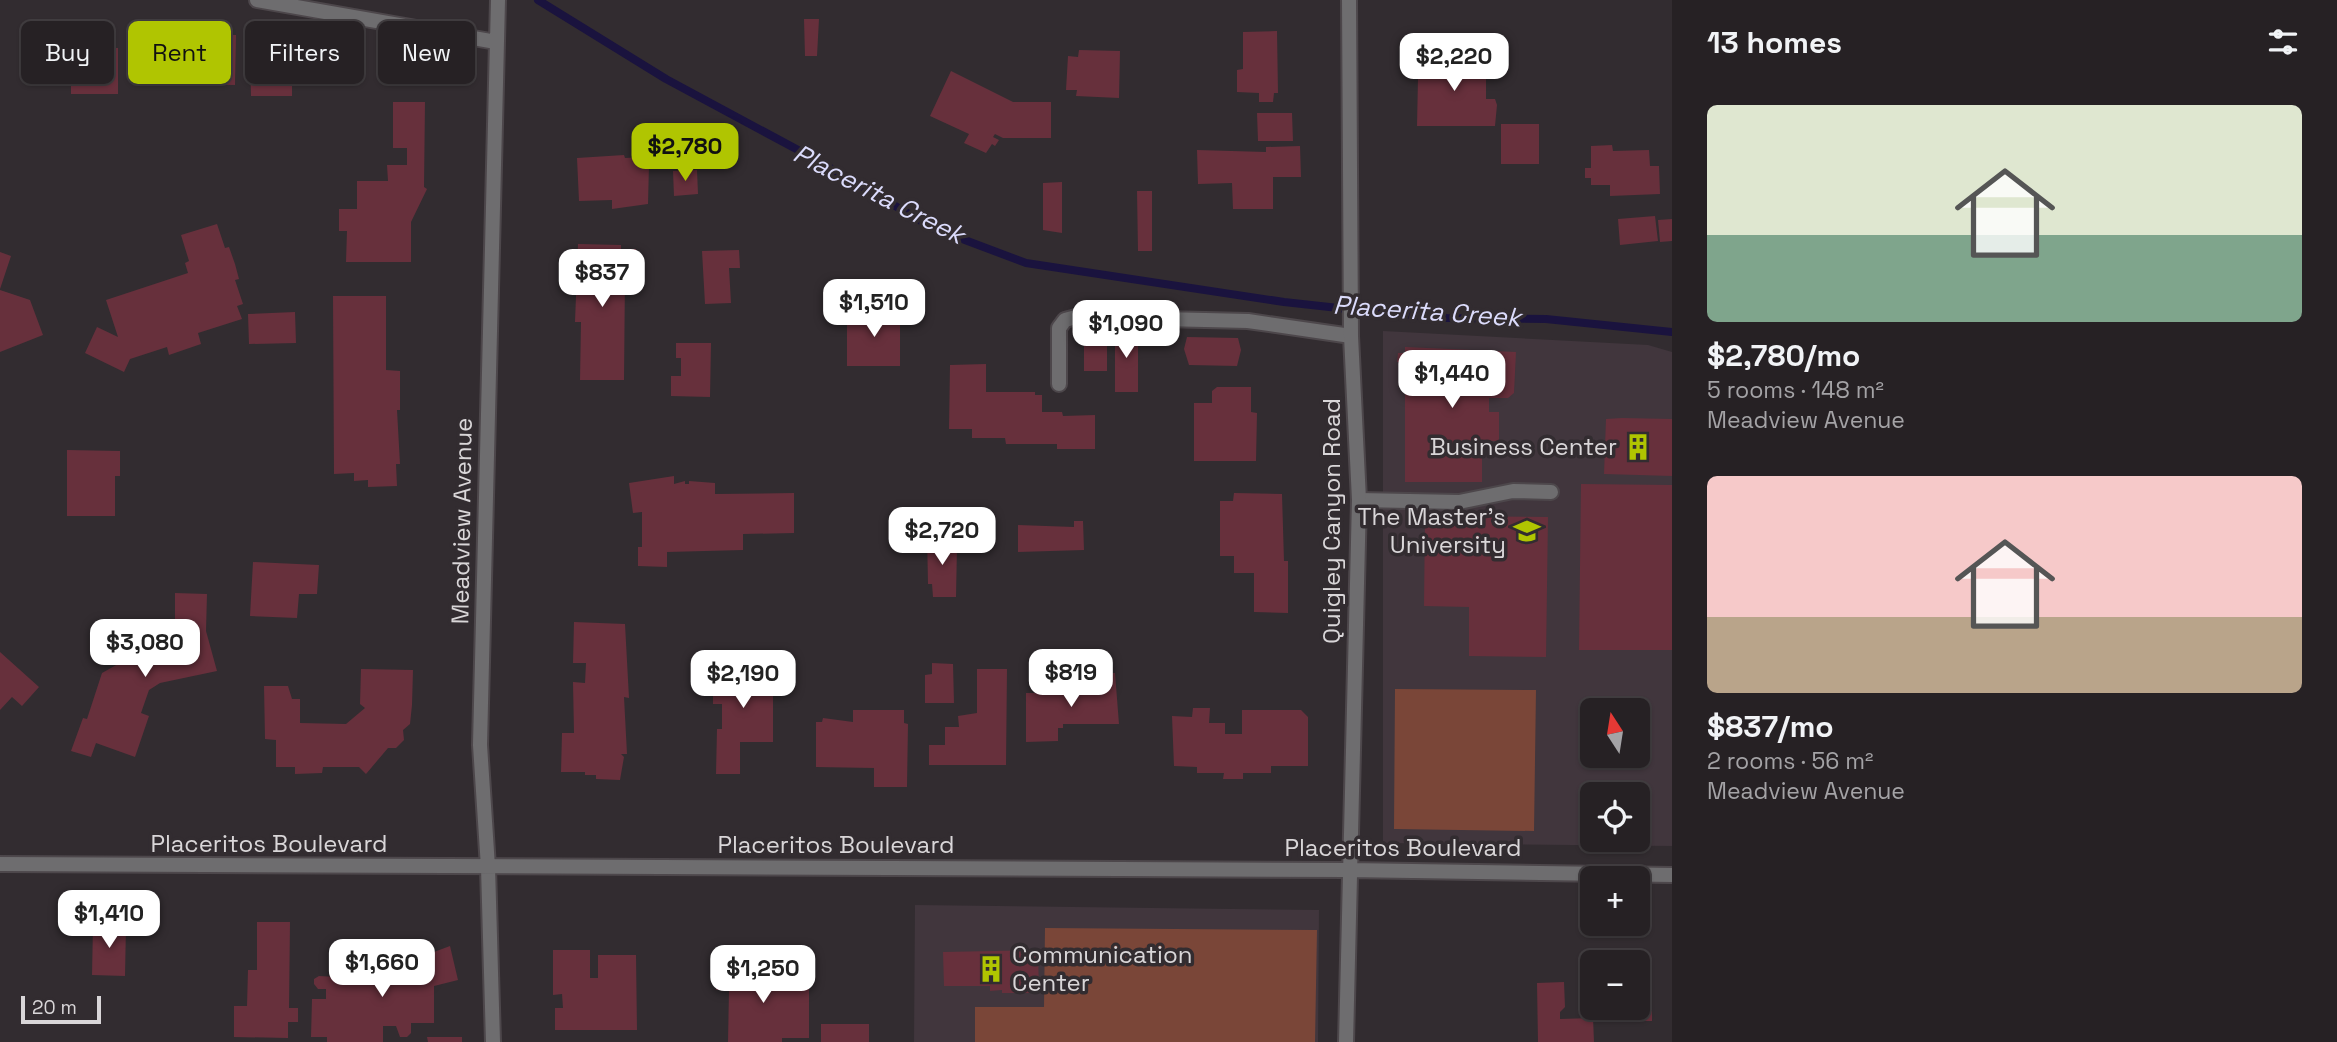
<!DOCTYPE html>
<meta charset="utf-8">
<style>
:root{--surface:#262124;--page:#2e292c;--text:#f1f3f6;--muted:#a4a3a6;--line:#423e41;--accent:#b0c501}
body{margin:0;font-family:"Space Grotesk",sans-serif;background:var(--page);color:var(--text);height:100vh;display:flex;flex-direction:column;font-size:26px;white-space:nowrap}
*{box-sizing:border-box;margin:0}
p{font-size:23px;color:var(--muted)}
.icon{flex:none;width:38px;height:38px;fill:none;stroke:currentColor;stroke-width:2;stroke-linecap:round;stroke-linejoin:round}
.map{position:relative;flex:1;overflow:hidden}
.side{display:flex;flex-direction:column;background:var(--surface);width:665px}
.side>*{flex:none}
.banner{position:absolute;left:21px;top:21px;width:665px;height:63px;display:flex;gap:14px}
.needle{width:46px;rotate:348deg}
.controls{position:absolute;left:1580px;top:698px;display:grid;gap:14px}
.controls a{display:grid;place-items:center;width:70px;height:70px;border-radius:10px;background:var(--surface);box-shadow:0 2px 5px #0004,0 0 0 2px var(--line);font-size:35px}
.scale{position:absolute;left:21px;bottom:18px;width:80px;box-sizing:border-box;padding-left:7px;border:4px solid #d9d6d8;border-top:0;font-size:19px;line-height:24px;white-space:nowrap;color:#d9d6d8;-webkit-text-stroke:5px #322c30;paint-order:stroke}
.price{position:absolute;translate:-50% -60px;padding:0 16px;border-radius:14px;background:#fff;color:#222;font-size:23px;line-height:46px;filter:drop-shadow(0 2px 4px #0008)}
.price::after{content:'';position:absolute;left:50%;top:42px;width:21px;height:16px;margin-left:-10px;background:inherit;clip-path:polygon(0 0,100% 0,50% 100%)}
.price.on{background:var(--accent);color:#111}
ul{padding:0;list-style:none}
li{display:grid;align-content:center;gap:14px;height:371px;padding:0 35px}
li span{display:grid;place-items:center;height:217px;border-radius:10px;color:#555}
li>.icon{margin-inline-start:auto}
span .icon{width:126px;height:126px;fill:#fffc;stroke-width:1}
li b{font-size:30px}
h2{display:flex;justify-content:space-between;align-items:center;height:84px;padding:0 35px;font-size:30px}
.chip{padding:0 24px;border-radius:10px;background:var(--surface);box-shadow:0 2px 5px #0004,0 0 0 2px var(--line);font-size:24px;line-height:63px}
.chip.on{background:var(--accent);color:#111}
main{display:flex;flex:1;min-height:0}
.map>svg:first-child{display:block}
.built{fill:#41363d;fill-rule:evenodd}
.green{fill:#7a4638}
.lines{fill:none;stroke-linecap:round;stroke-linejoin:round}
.stream{stroke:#1a133e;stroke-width:8}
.building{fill:#67303c}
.service-casing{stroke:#4d474b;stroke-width:18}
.minor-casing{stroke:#4d474b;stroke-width:18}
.service{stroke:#6e6d6f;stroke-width:14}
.minor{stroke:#6e6d6f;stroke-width:14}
.labels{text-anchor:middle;stroke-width:7;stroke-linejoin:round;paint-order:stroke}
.poi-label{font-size:24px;fill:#d9d6d8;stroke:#322c30;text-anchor:end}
.street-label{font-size:24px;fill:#d9d6d8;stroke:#322c30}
.water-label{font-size:26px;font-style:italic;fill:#dbdbfb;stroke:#322c30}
</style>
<main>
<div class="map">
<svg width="1672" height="1042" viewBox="0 0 1672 1042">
<rect width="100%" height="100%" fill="#322c30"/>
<!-- built -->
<path class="built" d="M1383 331 1648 345 1672 352V846L1383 843ZM1592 710H1638V756H1592ZM1592 794H1638V840H1592Z
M915 905 1319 910 1318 1042H914Z"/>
<!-- green -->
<path class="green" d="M1395 689 1536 690 1534 831 1394 829Z
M1045 928 1317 930 1315 1042H975V1007H1044Z"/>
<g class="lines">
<!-- stream -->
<path class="stream" d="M538 0 666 79 813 158 933 228 1026 263 1284 302 1384 313 1447 318 1546 319 1672 332"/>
</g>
<!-- building -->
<path class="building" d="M804 19H819L817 56H805Z
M1277 31 1278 93H1274L1273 102H1259V93L1237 92V70L1243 69V32Z
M178 32 236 35 235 85 177 84Z
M71 48H118V94H71Z
M1079 50 1120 51 1119 98 1076 96 1077 90H1066L1068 56 1078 57Z
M250 51H292V96H251Z
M1448 56 1486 60V99H1495L1497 105 1495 126H1417L1418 78 1424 71V57Z
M951 71 1013 102H1051V138H1003L995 134 993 137 999 140 995 146 992 144 986 153 964 143 969 134 930 116Z
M393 102H425L424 187 427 189 411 222V262H346L347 231H339V209H357V181H388L387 165H407V148H393Z
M1257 113H1292L1293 141H1258Z
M1501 124H1539V164H1501Z
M700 134V156H688V165L674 166 672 135Z
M1612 145 1613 151 1649 150 1650 166H1659L1660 194 1610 196V185H1591V178H1585V168H1591V146Z
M1300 146 1301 177H1273V209H1233L1232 183 1198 184 1197 150 1266 152V147Z
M624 155 625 158 646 157V165H649L648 204 612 209V200L579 201 577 158Z
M697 170 698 194 674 196 673 171Z
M1062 182V233L1043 230V183Z
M1137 191H1152V251H1138Z
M1655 216 1658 241 1620 245 1618 219Z
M1672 219V241L1660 242 1658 220Z
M217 224 225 248 229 247 235 264 239 279 235 280 243 304 237 306 242 319 198 333 201 344 169 355 167 347 130 359 124 372 85 353 97 327 118 337 106 300 188 273 185 263 189 261 181 235Z
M578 244 621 245V249H636V269H632V275H625L624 380H580L581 322H575Z
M739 250 740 268H729L731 303 705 304 702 251Z
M0 252 11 256 0 289Z
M0 290 30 300 43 335 0 352Z
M333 296H386V370L400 371V410H397L400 464H396L397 486 368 487V480L354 481V473L334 474Z
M864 307H880L881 313H900V366H847V314H864Z
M295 312 296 343 249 344 248 314Z
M1115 329H1138V392H1115Z
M1084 331H1107V371H1084Z
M1187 337 1238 338 1241 350 1237 366 1189 365 1184 349Z
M676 343H711L710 397 671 396V376H681V358H676Z
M1405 347 1516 352 1514 393 1508 398H1489V412H1499V441H1482V482H1405V363L1397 362 1398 353H1405Z
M986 364V392H1035V395H1042V412H1062L1063 416 1095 415V449H1057V444H1006L1005 438H972V429H949L950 365Z
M1217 387H1251V412L1257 413 1256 461H1194V403H1212V391Z
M1622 418 1672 419V476L1604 474 1606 419Z
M67 450 120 451V476H115V516H67Z
M674 476V484L685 481V484H689V481L715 483V494L794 493V533L743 534V550L667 552V567L638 566V547H642V512L633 513 629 483Z
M1581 484 1672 485V650H1579Z
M1234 493 1282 494 1284 561H1288V613L1254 612V573H1234V556H1220V501H1233Z
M1425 516 1548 517 1546 657 1469 656V607L1424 606Z
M1074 521H1083L1084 550 1018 552V525L1074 527Z
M927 533H941V546H957L956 597H933L932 584H928Z
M253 562 319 565 317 594H299L297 618 250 616Z
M175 593 207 594 206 631 217 671 160 683 149 690 141 713 149 716 135 757 96 743 91 757 71 751 83 718 87 719 102 673 118 664 102 641 116 632 131 653 143 645 175 636Z
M574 622 625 624 629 698 624 697 627 754H621L624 757 620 780 596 779V775H585V772H561L562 733H574L573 682 585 683 586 663H573Z
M0 652 39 687 22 706 12 697 0 710Z
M722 662H773V742H740V774H716L717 729H722V704H713V680H722Z
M932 663 953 664 954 703H925V675L932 674Z
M361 669 413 670 412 705 410 724 403 730 404 740 396 748H388L366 774 359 767H323L322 773 295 774V767H276V740L265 739 264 686H288L292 699H300V723L346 724 365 708 360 704Z
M977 669H1007L1006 765H929V745H945V727H959L958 716 977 713Z
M1096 673H1115L1119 724H1063V728H1058V741L1026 742V693H1049L1050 690H1057V693H1096Z
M1193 708H1210L1209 723H1225V734H1242V710H1301L1308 717V766H1271V773H1243V779H1223L1224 773H1197V767L1174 766 1172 716 1192 717Z
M853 710H904V723L908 724 907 787H874V768L816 767V722H822L823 718 853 722Z
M257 922H290L289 1008H298V1022H288V1038L234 1037V1006H247L248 970H257Z
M93 925 126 926 125 976 92 975Z
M450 946 458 980 434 986V1023H411V1033L407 1037H400L396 1026H383V1042H327V1037H311L312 999H326V989H318L314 984V979L319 976 357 978V972H367V980H394L395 969 389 965V958L395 953 434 952Z
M553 950H590V978H598V955H636L637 1030H555V1008H563L562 994 553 995Z
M1038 950 1039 993H1002V990L990 991V986H944L943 952Z
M716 962H756V979H809V1038H782V1042H728L729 990H716Z
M1638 966H1647V976H1638Z
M1564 982 1565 1007 1560 1012V1019L1593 1018 1594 1042H1538L1537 983Z
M1638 982H1642L1643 1011H1652V1021H1631V1015L1613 1016 1612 1008H1638Z
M821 1024H869V1042H821Z
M427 1037H462V1042H428Z"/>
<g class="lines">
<defs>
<path id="service" d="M1059 384V328L1065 320 1076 317 1248 321 1351 336
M1359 500 1459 502 1513 491 1551 492"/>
<path id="minor" d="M257 0 496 42
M0 864 1348 870 1672 875
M493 1042 488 867 480 745 498 0
M1346 1042 1359 500 1351 336 1349 0"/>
</defs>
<!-- service casing -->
<use href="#service" class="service-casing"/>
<!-- minor casing -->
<use href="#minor" class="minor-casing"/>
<!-- service -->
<use href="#service" class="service"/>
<!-- minor -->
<use href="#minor" class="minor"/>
</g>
<!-- icons -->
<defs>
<symbol id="building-bare" viewBox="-9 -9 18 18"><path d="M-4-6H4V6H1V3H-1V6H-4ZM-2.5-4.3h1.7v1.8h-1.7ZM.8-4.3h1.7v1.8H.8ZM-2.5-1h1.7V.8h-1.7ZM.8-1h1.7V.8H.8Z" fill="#b0c501" stroke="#322c30" stroke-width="2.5" paint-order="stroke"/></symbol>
<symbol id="university-bare" viewBox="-9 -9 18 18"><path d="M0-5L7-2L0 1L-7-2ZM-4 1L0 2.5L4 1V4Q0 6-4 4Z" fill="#b0c501" stroke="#322c30" stroke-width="2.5" paint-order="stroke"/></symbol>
</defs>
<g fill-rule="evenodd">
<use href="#building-bare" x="1619" y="428" width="38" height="38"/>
<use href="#university-bare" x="1508" y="512" width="38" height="38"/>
<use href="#building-bare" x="972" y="950" width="38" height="38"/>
</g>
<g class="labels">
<!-- poi labels -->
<g class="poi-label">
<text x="1617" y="455">Business Center</text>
<text x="1506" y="525">The Master's<tspan x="1506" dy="28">University</tspan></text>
<text x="1012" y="963" text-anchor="start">Communication<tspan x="1012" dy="28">Center</tspan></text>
</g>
<!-- street labels -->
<g class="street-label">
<text transform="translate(462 521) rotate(-89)" y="8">Meadview Avenue</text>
<text transform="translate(1332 521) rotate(-90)" y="8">Quigley Canyon Road</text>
<text x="269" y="852">Placeritos Boulevard</text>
<text x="836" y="853">Placeritos Boulevard</text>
<text x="1403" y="856">Placeritos Boulevard</text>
</g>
<!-- water labels -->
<g class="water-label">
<text transform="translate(879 194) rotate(27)" y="9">Placerita Creek</text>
<text transform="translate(1427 311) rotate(4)" y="9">Placerita Creek</text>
</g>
</g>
</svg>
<div class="controls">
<a><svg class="needle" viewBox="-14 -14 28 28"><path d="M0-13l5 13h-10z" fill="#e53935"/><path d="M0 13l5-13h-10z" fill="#a4a3a6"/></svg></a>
<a><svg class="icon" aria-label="locate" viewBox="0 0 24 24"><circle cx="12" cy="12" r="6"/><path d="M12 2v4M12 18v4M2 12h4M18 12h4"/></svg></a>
<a>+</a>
<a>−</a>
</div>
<div class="scale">20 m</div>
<b class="price" style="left:1454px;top:93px">$2,220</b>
<b class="price on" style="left:685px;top:183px">$2,780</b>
<b class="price" style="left:602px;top:309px">$837</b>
<b class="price" style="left:874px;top:339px">$1,510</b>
<b class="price" style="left:1126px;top:360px">$1,090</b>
<b class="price" style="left:1452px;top:410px">$1,440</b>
<b class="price" style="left:942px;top:567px">$2,720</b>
<b class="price" style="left:145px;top:679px">$3,080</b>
<b class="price" style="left:1071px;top:709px">$819</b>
<b class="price" style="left:743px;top:710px">$2,190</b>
<b class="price" style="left:109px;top:950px">$1,410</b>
<b class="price" style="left:382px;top:999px">$1,660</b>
<b class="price" style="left:763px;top:1005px">$1,250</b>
<div class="banner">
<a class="chip">Buy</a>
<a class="chip on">Rent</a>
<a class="chip">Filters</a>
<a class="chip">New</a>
</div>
</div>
<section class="side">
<h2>13 homes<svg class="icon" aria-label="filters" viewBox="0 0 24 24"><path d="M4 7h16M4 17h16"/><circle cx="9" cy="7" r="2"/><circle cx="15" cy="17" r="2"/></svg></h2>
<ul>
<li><span style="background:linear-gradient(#dfe7d0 60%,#7fa58c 0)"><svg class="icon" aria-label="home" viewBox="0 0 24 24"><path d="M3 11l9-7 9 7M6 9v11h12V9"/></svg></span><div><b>$2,780/mo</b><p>5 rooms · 148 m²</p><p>Meadview Avenue</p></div></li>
<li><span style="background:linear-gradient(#f6c9c9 65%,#b9a48a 0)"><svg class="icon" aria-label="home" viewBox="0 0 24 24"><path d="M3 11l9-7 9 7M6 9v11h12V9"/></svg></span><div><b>$837/mo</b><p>2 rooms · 56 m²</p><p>Meadview Avenue</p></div></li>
</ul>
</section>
</main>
